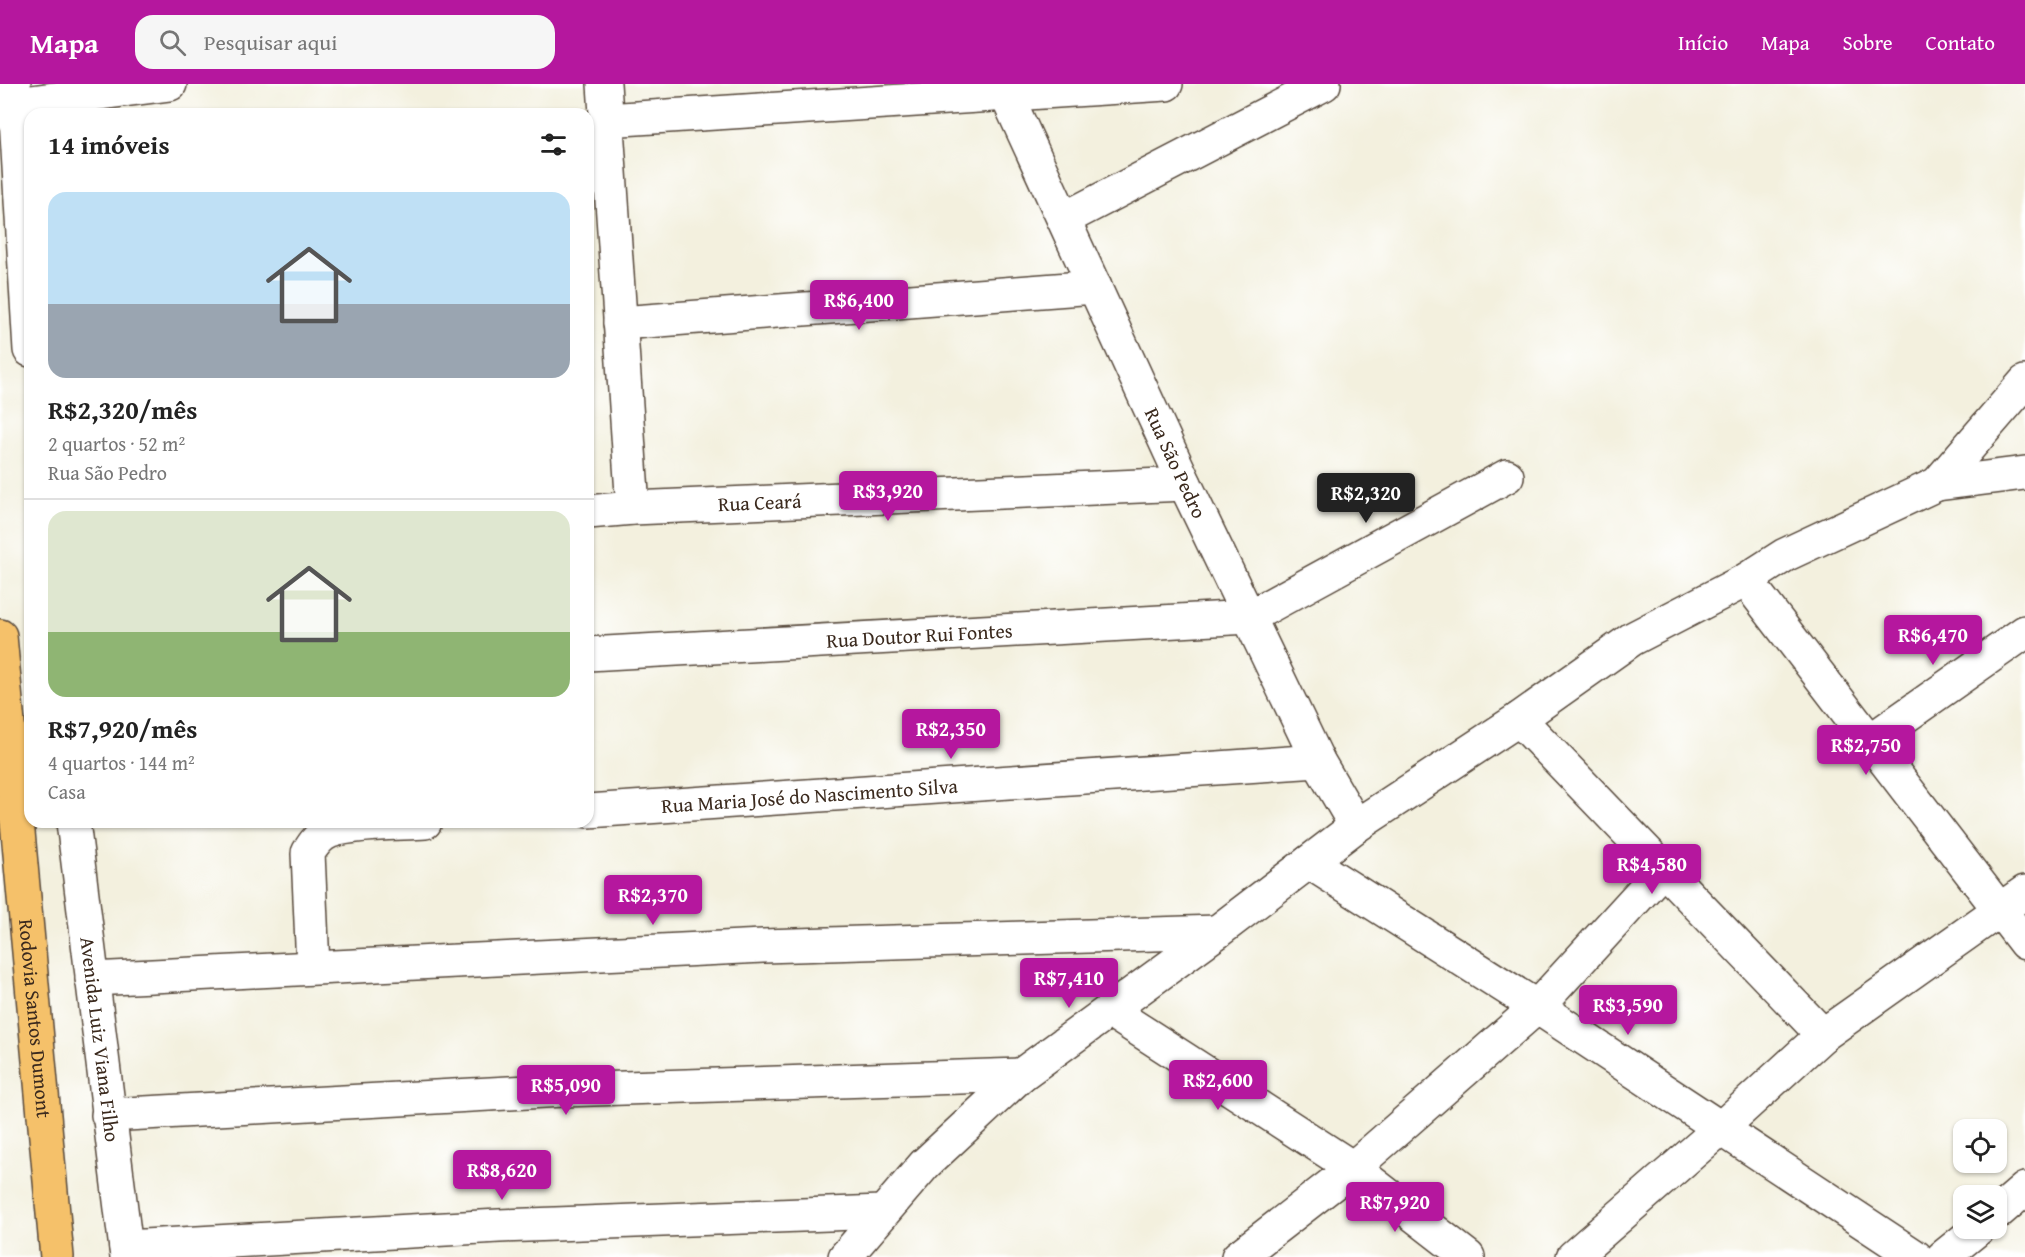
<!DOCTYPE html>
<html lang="pt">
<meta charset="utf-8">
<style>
:root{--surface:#fff;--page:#f6f6f6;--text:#222;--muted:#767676;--line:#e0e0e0;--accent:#b5179e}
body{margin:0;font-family:"Gentium Book Plus",serif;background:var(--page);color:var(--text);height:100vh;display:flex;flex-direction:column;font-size:22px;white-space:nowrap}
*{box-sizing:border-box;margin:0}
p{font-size:20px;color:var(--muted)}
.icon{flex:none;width:33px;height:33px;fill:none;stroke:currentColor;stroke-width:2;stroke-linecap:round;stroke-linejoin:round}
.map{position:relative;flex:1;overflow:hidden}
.details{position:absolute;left:24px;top:24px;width:570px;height:720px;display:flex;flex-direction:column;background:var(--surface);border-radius:18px;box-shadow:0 2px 4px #0004}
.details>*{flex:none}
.fabs{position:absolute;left:1953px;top:1035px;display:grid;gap:12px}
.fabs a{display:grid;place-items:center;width:54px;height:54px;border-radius:12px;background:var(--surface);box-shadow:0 2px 4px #0004;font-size:30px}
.price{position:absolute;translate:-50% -51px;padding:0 14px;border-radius:6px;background:var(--accent);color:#fff;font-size:20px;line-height:39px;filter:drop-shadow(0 2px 3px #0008)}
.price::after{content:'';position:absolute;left:50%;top:36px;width:18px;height:14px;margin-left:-9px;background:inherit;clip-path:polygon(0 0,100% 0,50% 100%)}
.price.on{background:#222;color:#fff}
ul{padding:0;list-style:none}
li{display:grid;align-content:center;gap:12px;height:318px;padding:0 24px}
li+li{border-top:2px solid var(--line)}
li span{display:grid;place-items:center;height:186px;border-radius:18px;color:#555}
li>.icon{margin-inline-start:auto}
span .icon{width:108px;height:108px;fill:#fffc;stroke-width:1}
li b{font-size:26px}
h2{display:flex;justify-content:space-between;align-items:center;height:72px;padding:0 24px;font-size:26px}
header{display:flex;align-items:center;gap:36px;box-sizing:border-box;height:84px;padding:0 30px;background:var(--accent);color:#fff}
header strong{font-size:28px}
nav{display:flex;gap:33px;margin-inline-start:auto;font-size:21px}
.search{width:420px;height:54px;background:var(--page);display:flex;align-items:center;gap:15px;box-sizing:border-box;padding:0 21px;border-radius:18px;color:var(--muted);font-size:22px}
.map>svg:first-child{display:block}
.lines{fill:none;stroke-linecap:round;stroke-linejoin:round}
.minor-casing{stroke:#57483b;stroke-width:36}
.trunk-casing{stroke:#57483b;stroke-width:36}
.minor{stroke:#fff;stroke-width:33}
.trunk{stroke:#f5c16b;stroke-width:33}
.labels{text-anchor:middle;stroke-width:4.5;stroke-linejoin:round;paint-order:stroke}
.street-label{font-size:20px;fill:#3b2a1e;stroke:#fff}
</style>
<header>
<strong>Mapa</strong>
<div class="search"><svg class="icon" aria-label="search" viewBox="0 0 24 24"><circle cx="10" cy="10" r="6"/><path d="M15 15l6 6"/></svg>Pesquisar aqui</div>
<nav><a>Início</a><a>Mapa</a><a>Sobre</a><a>Contato</a></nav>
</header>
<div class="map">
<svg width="2025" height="1173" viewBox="0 0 2025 1173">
<rect width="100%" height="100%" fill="#fff"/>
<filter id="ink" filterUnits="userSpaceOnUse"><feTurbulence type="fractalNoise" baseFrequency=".0167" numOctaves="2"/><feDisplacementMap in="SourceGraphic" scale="12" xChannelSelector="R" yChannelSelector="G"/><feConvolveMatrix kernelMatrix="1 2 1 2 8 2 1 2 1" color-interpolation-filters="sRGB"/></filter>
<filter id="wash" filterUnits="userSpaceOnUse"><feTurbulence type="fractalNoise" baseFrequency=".008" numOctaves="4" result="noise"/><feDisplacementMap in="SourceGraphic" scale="24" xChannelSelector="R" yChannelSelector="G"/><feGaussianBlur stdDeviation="1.35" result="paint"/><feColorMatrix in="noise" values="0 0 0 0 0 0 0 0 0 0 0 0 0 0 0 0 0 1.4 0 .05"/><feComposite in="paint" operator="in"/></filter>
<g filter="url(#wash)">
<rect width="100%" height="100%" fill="#f3f0de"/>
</g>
<g filter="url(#ink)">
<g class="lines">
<defs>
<g id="minor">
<path d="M14 0 30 266"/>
<path d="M604 0 633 424"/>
<path id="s1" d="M1006 10 1185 400 1318 677 1356 742"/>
<path d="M0 22 170 0"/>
<path d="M606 36 1166 0"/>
<path d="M1064 135 1324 0"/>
<path d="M620 239 1095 203"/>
<path d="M1937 400 2025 389"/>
<path id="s2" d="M588 428 633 424 1185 400"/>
<path d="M1746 496 2025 859"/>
<path id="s3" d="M588 570 1249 533 1507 392"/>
<path d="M1519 635 1823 951"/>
<path d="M1870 657 2025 548"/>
<path id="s4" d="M588 727 1318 677"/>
<path id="s5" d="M73 738 127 1173"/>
<path d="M1309 778 1537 923 1916 1173"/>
<path d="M313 883 308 769C313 761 316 756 323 751 342 738 401 740 425 738"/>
<path d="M92 895 763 862 1217 848"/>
<path d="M1110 927 1353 1084 1468 1173"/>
<path d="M108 1031 563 1006 1021 991"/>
<path d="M1996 1130 2025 1105"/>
<path d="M126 1163 499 1142 882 1128"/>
<path d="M845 1173 925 1080 1021 991 1217 848 1356 742 1519 635 1632 555 1746 496 1785 471 1937 400 2025 298"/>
<path d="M1238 1173 1353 1084 1537 923 1663 785"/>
<path d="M1573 1173 1721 1044 1823 951 2025 808"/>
<path d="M1943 1173 1979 1144"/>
</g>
<g id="trunk">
<path id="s6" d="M0 552 57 1173"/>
</g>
</defs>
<!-- minor casing -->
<use href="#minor" class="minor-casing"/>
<!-- trunk casing -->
<use href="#trunk" class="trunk-casing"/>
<!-- minor -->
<use href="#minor" class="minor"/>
<!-- trunk -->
<use href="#trunk" class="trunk"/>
</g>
</g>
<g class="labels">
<!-- street labels -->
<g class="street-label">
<text dy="7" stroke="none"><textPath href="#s1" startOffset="406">Rua São Pedro</textPath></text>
<text dy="7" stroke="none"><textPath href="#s2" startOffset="172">Rua Ceará</textPath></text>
<text dy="7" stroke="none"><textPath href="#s3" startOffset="332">Rua Doutor Rui Fontes</textPath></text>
<text dy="7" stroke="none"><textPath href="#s4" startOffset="222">Rua Maria José do Nascimento Silva</textPath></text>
<text dy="7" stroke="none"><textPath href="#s6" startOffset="384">Rodovia Santos Dumont</textPath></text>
<text dy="7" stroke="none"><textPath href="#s5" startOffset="219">Avenida Luiz Viana Filho</textPath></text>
</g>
</g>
</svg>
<div class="fabs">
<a><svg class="icon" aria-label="locate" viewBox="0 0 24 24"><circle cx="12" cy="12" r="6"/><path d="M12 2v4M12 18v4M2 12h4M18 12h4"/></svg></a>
<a><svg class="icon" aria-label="layers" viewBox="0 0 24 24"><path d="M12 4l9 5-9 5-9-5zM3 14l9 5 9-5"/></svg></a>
</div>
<b class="price" style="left:859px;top:247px">R$6,400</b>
<b class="price" style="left:888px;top:438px">R$3,920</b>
<b class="price on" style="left:1366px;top:440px">R$2,320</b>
<b class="price" style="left:1933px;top:582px">R$6,470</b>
<b class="price" style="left:951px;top:676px">R$2,350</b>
<b class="price" style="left:1866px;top:692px">R$2,750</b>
<b class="price" style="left:1652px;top:811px">R$4,580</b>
<b class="price" style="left:653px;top:842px">R$2,370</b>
<b class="price" style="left:1069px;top:925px">R$7,410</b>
<b class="price" style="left:1628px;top:952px">R$3,590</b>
<b class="price" style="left:1218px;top:1027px">R$2,600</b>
<b class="price" style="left:566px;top:1032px">R$5,090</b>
<b class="price" style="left:502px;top:1117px">R$8,620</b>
<b class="price" style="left:1395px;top:1149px">R$7,920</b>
<section class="details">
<h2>14 imóveis<svg class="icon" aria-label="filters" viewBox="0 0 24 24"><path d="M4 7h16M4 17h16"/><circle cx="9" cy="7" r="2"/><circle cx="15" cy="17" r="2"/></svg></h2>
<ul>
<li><span style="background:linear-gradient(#bfe0f5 60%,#9aa5b1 0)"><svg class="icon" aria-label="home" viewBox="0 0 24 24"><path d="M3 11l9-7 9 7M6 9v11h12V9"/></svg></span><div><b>R$2,320/mês</b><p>2 quartos · 52 m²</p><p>Rua São Pedro</p></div></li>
<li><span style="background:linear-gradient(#dfe7d0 65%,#8fb573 0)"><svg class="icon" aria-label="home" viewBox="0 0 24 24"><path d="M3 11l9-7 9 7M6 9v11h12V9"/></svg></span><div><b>R$7,920/mês</b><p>4 quartos · 144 m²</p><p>Casa</p></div></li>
</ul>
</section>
</div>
